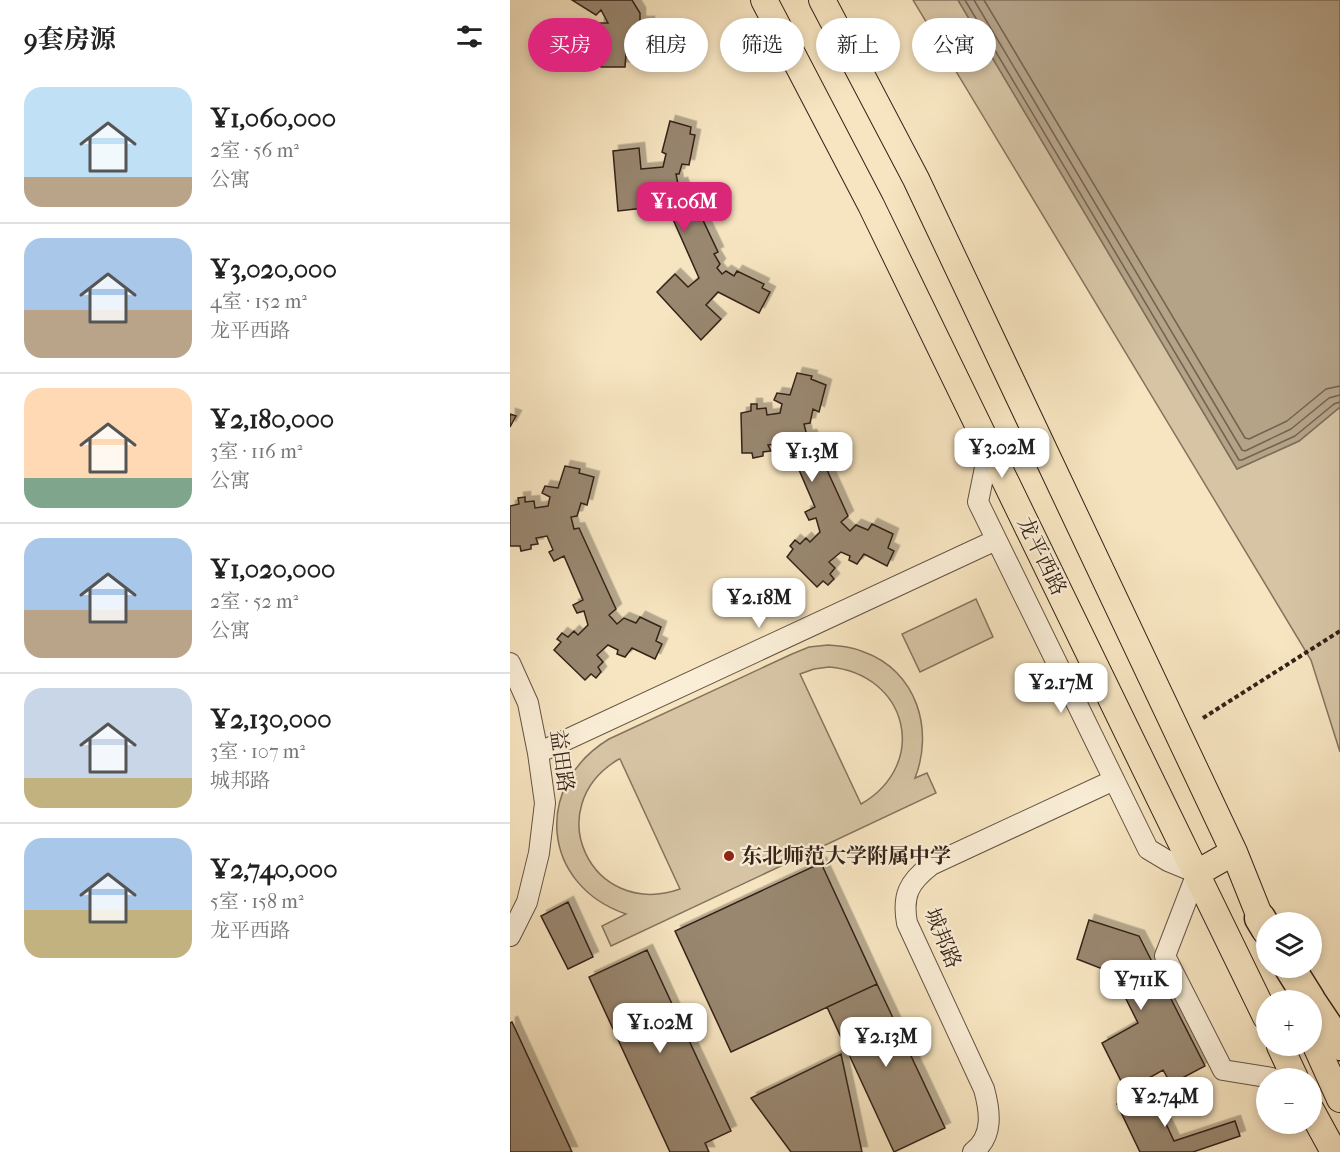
<!DOCTYPE html>
<html lang="zh">
<meta charset="utf-8">
<style>
:root{--surface:#fff;--page:#f2f2f2;--text:#222;--muted:#767676;--line:#e0e0e0;--accent:#db2777}
body{margin:0;font-family:"IM FELL French Canon","Noto Serif SC",serif;background:var(--page);color:var(--text);height:100vh;display:flex;flex-direction:column;font-size:22px;white-space:nowrap}
*{box-sizing:border-box;margin:0}
p{font-size:20px;color:var(--muted)}
.icon{flex:none;width:33px;height:33px;fill:none;stroke:currentColor;stroke-width:2;stroke-linecap:round;stroke-linejoin:round}
.map{position:relative;flex:1;overflow:hidden}
.details{display:flex;flex-direction:column;background:var(--surface);width:510px}
.details>*{flex:none}
.top-card{position:absolute;left:18px;top:18px;width:570px;height:54px;display:flex;gap:12px}
.fabs{position:absolute;left:746px;top:912px;display:grid;gap:12px}
.fabs a{display:grid;place-items:center;width:66px;height:66px;border-radius:50%;background:var(--surface);box-shadow:0 3px 9px #0003;font-size:30px}
.price{position:absolute;translate:-50% -51px;padding:0 14px;border-radius:12px;background:#fff;color:#222;font-size:20px;line-height:39px;filter:drop-shadow(0 2px 3px #0008)}
.price::after{content:'';position:absolute;left:50%;top:36px;width:18px;height:14px;margin-left:-9px;background:inherit;clip-path:polygon(0 0,100% 0,50% 100%)}
.price.current{background:var(--accent);color:#fff}
ul{padding:0;list-style:none}
li{display:flex;align-items:center;gap:18px;height:150px;padding:0 24px}
li+li{border-top:2px solid var(--line)}
li span{display:grid;place-items:center;flex:none;width:168px;height:120px;border-radius:18px;color:#555}
li>.icon{margin-inline-start:auto}
span .icon{width:72px;height:72px;fill:#fffc;stroke-width:1}
li b{font-size:26px}
h2{display:flex;justify-content:space-between;align-items:center;height:72px;padding:0 24px;font-size:26px}
.pill{padding:0 21px;border-radius:27px;background:var(--surface);box-shadow:0 3px 9px #0003;font-size:21px;line-height:54px}
.pill.current{background:var(--accent);color:#fff}
main{display:flex;flex:1;min-height:0}
.map>svg:first-child{display:block}
.green{fill:#d6c4a4;stroke:#85735e;stroke-width:1.5;fill-rule:evenodd}
.water{fill:#b5a388;stroke:#816f5b;stroke-width:1.5}
.lines{fill:none;stroke-linecap:round;stroke-linejoin:round}
.shore{stroke:#746250;stroke-width:1.5}
.building{fill:#998770;stroke:#342218;stroke-width:1.5;filter:url(#shadow)}
.minor-casing{stroke:#655342;stroke-width:22}
.major-casing{stroke:#342218;stroke-width:28}
.highway-casing{stroke:#342218;stroke-width:33}
.path{stroke:#342218;stroke-width:4;stroke-dasharray:4.5 3;stroke-linecap:butt}
.minor{stroke:#faeed7;stroke-width:20}
.major{stroke:#f7e5c1;stroke-width:26}
.highway{stroke:#f7e5c1;stroke-width:30}
.poi-dot{fill:#8f2418;stroke:#faeed7;stroke-width:2}
.labels{text-anchor:middle;stroke-width:4.5;stroke-linejoin:round;paint-order:stroke}
.street-label{font-size:21px;fill:#342218;stroke:#faeed7}
.poi-label{font-size:21px;font-weight:bold;fill:#342218;stroke:#faeed7;text-anchor:start}
</style>
<main>
<section class="details">
<h2>9套房源<svg class="icon" aria-label="filters" viewBox="0 0 24 24"><path d="M4 7h16M4 17h16"/><circle cx="9" cy="7" r="2"/><circle cx="15" cy="17" r="2"/></svg></h2>
<ul>
<li><span style="background:linear-gradient(#bfe0f5 75%,#b9a48a 0)"><svg class="icon" aria-label="home" viewBox="0 0 24 24"><path d="M3 11l9-7 9 7M6 9v11h12V9"/></svg></span><div><b>¥1,060,000</b><p>2室 · 56 m²</p><p>公寓</p></div></li>
<li><span style="background:linear-gradient(#a9c7e8 60%,#b9a48a 0)"><svg class="icon" aria-label="home" viewBox="0 0 24 24"><path d="M3 11l9-7 9 7M6 9v11h12V9"/></svg></span><div><b>¥3,020,000</b><p>4室 · 152 m²</p><p>龙平西路</p></div></li>
<li><span style="background:linear-gradient(#ffd9b3 75%,#7fa58c 0)"><svg class="icon" aria-label="home" viewBox="0 0 24 24"><path d="M3 11l9-7 9 7M6 9v11h12V9"/></svg></span><div><b>¥2,180,000</b><p>3室 · 116 m²</p><p>公寓</p></div></li>
<li><span style="background:linear-gradient(#a9c7e8 60%,#b9a48a 0)"><svg class="icon" aria-label="home" viewBox="0 0 24 24"><path d="M3 11l9-7 9 7M6 9v11h12V9"/></svg></span><div><b>¥1,020,000</b><p>2室 · 52 m²</p><p>公寓</p></div></li>
<li><span style="background:linear-gradient(#c9d6e8 75%,#c2b280 0)"><svg class="icon" aria-label="home" viewBox="0 0 24 24"><path d="M3 11l9-7 9 7M6 9v11h12V9"/></svg></span><div><b>¥2,130,000</b><p>3室 · 107 m²</p><p>城邦路</p></div></li>
<li><span style="background:linear-gradient(#a9c7e8 60%,#c2b280 0)"><svg class="icon" aria-label="home" viewBox="0 0 24 24"><path d="M3 11l9-7 9 7M6 9v11h12V9"/></svg></span><div><b>¥2,740,000</b><p>5室 · 158 m²</p><p>龙平西路</p></div></li>
</ul>
</section>
<div class="map">
<svg width="830" height="1152" viewBox="0 0 830 1152">
<defs>
<filter id="shadow"><feDropShadow dx="5.5" dy="-5.5" stdDeviation="0" flood-color="#0004"/></filter>
</defs>
<rect width="100%" height="100%" fill="#f7e5c1"/>
<filter id="stains"><feTurbulence type="fractalNoise" baseFrequency=".00333" numOctaves="4"/><feColorMatrix values="0 0 0 0 .2 0 0 0 0 .09 0 0 0 0 .02 0 0 0 .5 -.17"/></filter>
<radialGradient id="worn" r=".72"><stop offset=".6" stop-color="#630" stop-opacity="0"/><stop offset="1" stop-color="#630" stop-opacity=".3"/></radialGradient>
<!-- green -->
<path class="green" d="M403 0H448L727 469 789 441 830 407V752L801 660Z
M466 599 483 637 410 672 392 634Z
M318 645C331 646 343 647 354 652 407 671 424 730 405 778L417 773 426 793 101 946 92 926 116 914C31 885 23 785 99 739L282 654 299 647ZM319 667C398 674 420 764 351 804L290 674 304 669ZM109 759H110L170 889C81 920 28 807 109 759Z"/>
<!-- water -->
<path class="water" d="M448 0H830V407L789 441 727 469Z"/>
<g class="lines">
<!-- shore -->
<path class="shore" d="M455 0 729 460H732L785 436 824 404 830 402
M464 0 732 450 735 451 781 429 819 398 830 395
M474 0 735 438 739 439 777 421 816 389 830 386"/>
</g>
<!-- building -->
<path class="building" d="M62 0H122L130 13V22H139L133 57 116 54 115 67H91L92 55 87 53 89 23H98L91 10 86 15Z
M160 121 181 127 180 134 185 135 179 165 172 164 169 174H166L168 184 172 183 176 194 180 193 208 252 204 254 210 264 207 268 212 274 216 271 224 276 227 271 254 284 252 288 260 292 249 313 208 292 196 305 211 319 191 340 147 292 165 274 178 287 189 278 150 190H132L134 208 108 211 103 151 129 148 131 169 153 167 156 154 152 152Z
M287 373 302 376 301 379 316 385 309 412 303 409 300 423 294 424 297 436 301 435 338 516 331 522 340 531 346 525 358 530 362 524 383 534 378 548 384 551 377 566 354 554 347 564 339 560 340 556 331 552 319 562 325 568 320 574 324 579 318 585 313 581 307 587 277 557 283 549 280 546 285 540 290 544 296 538 300 542 310 532 306 518 299 520 295 512 305 507 286 463 276 468 271 459 275 456 269 443 258 445 261 451 253 452V456L243 458 242 453H232L231 413 241 411V404H247V409L256 408 257 415 270 413 272 404 264 400 267 393 280 395Z
M0 414 6 416 0 427Z
M55 466 70 469 69 473 84 477 77 505 71 503 67 516 61 517 64 529 69 528 106 609 99 615 107 624 114 618 126 623 130 617 151 627 146 641 152 644 145 659 122 648 115 657 107 654 108 650 98 645 87 655 93 662 88 667 91 672 86 678 81 674 75 680 44 650 51 642 47 639 52 633 58 637 64 631 68 635 78 625 74 611 67 613 63 605 73 600 54 556 44 561 39 552 43 550 37 536 26 538 28 544 21 545V549L11 551 10 546H0V506L9 504 8 498 15 497V502L24 501 25 508 38 506 40 497 32 493 35 486 48 488Z
M311 863 367 984 221 1052 165 931Z
M58 902 83 957 58 969 31 916Z
M579 920 629 936 695 1066 661 1084 653 1070 616 1091 592 1043 628 1023 603 973 567 959Z
M137 950 221 1131 195 1143 199 1152H160L79 977Z
M367 984 435 1128 384 1152 317 1007Z
M2 1022 62 1152H0V1023Z
M331 1054 352 1152H281L241 1098Z
M638 1085 664 1141 725 1121 730 1136 683 1152H630L607 1104Z"/>
<g class="lines">
<defs>
<path id="minor" d="M479 448 468 502 638 849 658 861 687 873 655 956 713 1070 762 1078
M0 663 18 703 28 753 35 803 29 853 17 902 0 936
M28 753 486 540
M463 1152C484 1136 480 1111 474 1089L397 923C392 895 399 882 421 865L604 780"/>
<path id="major" d="M254 0 361 205 756 1017
M312 0 406 179 724 852 756 932
M687 873 724 852
M801 1035 830 1099
M770 1046 785 1078
M801 1110 824 1152"/>
<path id="highway" d="M750 918 756 928
M780 968 800 1000
M801 1002 830 1045"/>
</defs>
<!-- minor casing -->
<use href="#minor" class="minor-casing"/>
<!-- major casing -->
<use href="#major" class="major-casing"/>
<!-- highway casing -->
<use href="#highway" class="highway-casing"/>
<!-- path -->
<path class="path" d="M693 718 830 631"/>
<!-- minor -->
<use href="#minor" class="minor"/>
<!-- major -->
<use href="#major" class="major"/>
<!-- highway -->
<use href="#highway" class="highway"/>
</g>
<!-- markers -->
<circle class="poi-dot" cx="219" cy="856" r="6"/>
<g class="labels">
<!-- street labels -->
<g class="street-label">
<text transform="translate(532 556) rotate(64)" y="7">龙平西路</text>
<text transform="translate(52 761) rotate(82)" y="7">益田路</text>
<text transform="translate(433 938) rotate(68)" y="7">城邦路</text>
</g>
<!-- poi labels -->
<g class="poi-label">
<text x="231" y="863">东北师范大学附属中学</text>
</g>
</g>
<rect width="100%" height="100%" filter="url(#stains)"/>
<rect width="100%" height="100%" fill="url(#worn)"/>
</svg>
<div class="fabs">
<a><svg class="icon" aria-label="layers" viewBox="0 0 24 24"><path d="M12 4l9 5-9 5-9-5zM3 14l9 5 9-5"/></svg></a>
<a>+</a>
<a>−</a>
</div>
<b class="price current" style="left:174px;top:233px">¥1.06M</b>
<b class="price" style="left:492px;top:479px">¥3.02M</b>
<b class="price" style="left:302px;top:483px">¥1.3M</b>
<b class="price" style="left:249px;top:629px">¥2.18M</b>
<b class="price" style="left:551px;top:714px">¥2.17M</b>
<b class="price" style="left:631px;top:1011px">¥711K</b>
<b class="price" style="left:150px;top:1054px">¥1.02M</b>
<b class="price" style="left:376px;top:1068px">¥2.13M</b>
<b class="price" style="left:655px;top:1128px">¥2.74M</b>
<div class="top-card">
<a class="pill current">买房</a>
<a class="pill">租房</a>
<a class="pill">筛选</a>
<a class="pill">新上</a>
<a class="pill">公寓</a>
</div>
</div>
</main>
